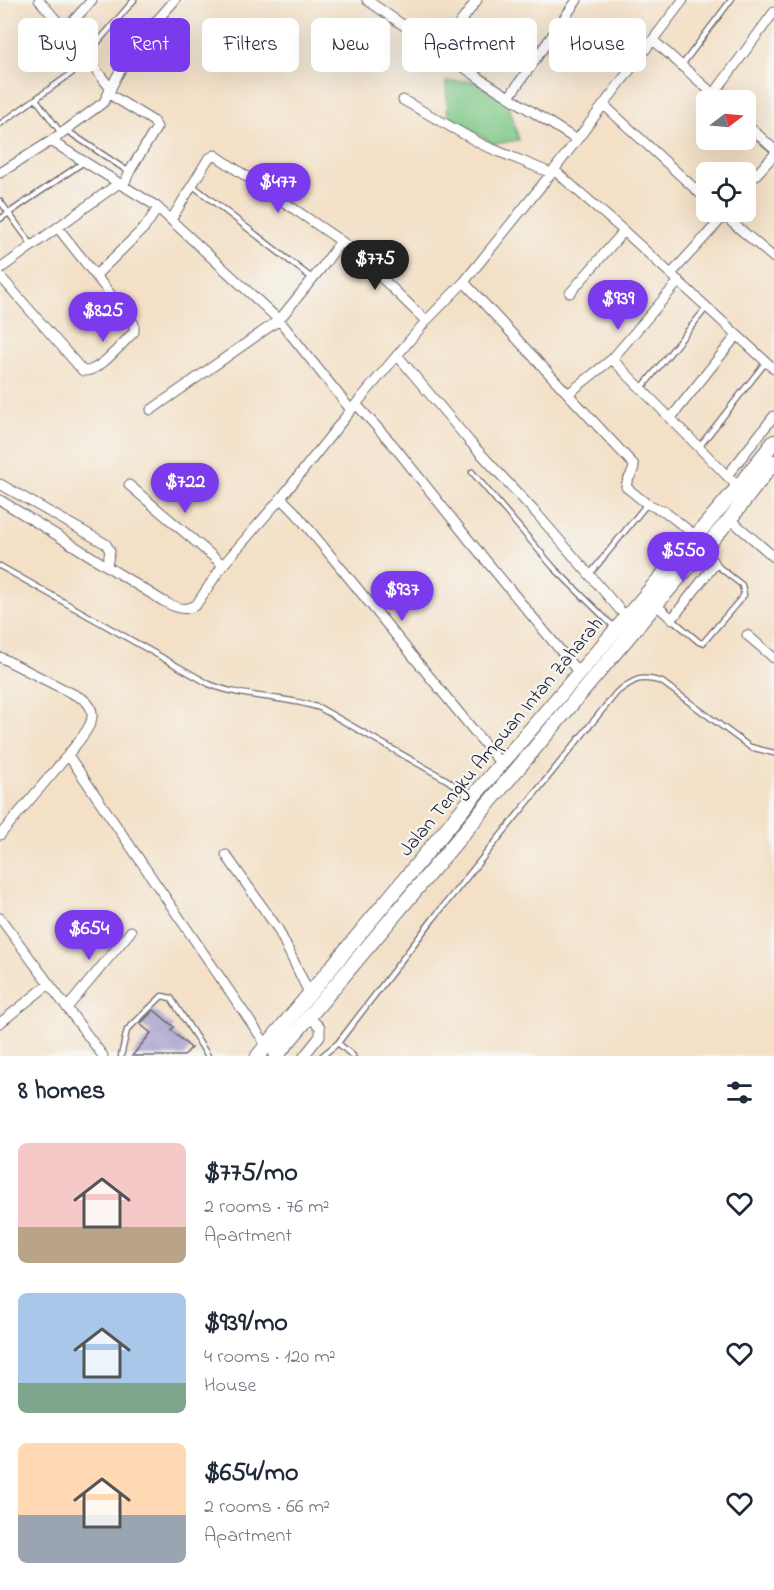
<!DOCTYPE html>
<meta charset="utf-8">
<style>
:root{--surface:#fff;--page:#f6f6f7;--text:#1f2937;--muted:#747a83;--accent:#7c3aed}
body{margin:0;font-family:"Indie Flower",sans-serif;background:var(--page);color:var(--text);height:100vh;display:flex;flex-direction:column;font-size:22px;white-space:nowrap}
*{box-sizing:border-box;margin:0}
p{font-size:20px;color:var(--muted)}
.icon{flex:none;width:33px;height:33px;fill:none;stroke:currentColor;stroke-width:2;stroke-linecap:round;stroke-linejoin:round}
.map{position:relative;height:1056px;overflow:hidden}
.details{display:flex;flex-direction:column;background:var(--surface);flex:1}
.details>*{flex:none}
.hud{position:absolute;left:18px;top:18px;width:738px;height:54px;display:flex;gap:12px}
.needle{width:39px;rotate:74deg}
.fabs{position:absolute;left:696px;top:90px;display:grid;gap:12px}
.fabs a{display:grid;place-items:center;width:60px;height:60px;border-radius:9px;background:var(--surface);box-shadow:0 6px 24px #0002;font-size:30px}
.price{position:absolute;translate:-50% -51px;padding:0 14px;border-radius:21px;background:var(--accent);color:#fff;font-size:20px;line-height:39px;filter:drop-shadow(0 2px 3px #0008)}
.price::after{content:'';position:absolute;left:50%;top:36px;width:18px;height:14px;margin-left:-9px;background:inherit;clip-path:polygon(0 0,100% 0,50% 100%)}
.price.on{background:#222;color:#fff}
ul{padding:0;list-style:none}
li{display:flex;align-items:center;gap:18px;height:150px;padding:0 18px}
li span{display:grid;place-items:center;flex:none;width:168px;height:120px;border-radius:9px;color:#555}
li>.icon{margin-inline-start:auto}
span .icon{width:72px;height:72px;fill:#fffc;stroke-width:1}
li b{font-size:26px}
h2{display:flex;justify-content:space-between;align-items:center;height:72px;padding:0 18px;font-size:26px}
.tag{padding:0 21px;border-radius:9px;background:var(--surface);box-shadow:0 6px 24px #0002;font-size:21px;line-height:54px}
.tag.on{background:var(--accent);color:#fff}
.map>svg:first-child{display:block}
.green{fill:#7dc886;stroke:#507560;stroke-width:1.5}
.building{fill:#aaa4ce}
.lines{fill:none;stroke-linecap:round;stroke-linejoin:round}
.service-casing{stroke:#6b646c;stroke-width:7}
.minor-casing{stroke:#6b646c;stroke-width:11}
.primary-casing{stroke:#6b646c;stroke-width:16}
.service{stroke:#fff;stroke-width:4.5}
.minor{stroke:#fff;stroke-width:9}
.primary{stroke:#fff;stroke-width:14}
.labels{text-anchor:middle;stroke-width:4.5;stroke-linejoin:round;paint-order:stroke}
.street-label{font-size:20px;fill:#22223b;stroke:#f6f6f2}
</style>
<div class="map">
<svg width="774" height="1056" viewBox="0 0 774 1056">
<rect width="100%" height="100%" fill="#f6f6f2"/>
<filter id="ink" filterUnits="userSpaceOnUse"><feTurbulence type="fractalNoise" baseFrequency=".0167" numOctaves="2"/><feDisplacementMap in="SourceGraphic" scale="12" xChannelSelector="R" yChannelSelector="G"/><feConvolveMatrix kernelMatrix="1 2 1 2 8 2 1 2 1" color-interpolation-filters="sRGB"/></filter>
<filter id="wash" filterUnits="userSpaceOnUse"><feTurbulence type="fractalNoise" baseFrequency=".008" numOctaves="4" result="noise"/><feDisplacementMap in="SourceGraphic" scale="24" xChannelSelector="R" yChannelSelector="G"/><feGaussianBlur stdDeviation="1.35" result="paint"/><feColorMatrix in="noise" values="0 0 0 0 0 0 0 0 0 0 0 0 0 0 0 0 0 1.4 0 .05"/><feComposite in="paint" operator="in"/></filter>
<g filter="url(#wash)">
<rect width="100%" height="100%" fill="#f3e0c6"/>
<!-- green -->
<path class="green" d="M474 81 508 103 519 140 494 144 448 118 446 82Z"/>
<g id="blocks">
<!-- building -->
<path class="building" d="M154 1010 174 1027 171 1030 191 1048 184 1056H132L151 1033 140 1024Z"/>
</g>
</g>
<g filter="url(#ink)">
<use href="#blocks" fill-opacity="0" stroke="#6b646c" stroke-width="1.5"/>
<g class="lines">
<defs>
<path id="service" d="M86 56 134 0
M682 65 731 0
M36 99 61 133
M0 124 89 61
M66 130 129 172
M192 185 313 279
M0 201 32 245
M0 219 84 162
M641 389 707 307
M699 447 766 362
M472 472 554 568 614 627
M0 566 209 684C245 699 284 695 320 708L447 780 470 797
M590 574 647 504
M672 619 699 642 703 643 744 595 742 585 715 564
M338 1043 353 1056
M121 1056 127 1030 162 996 171 998 208 1056
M322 1056 338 1043 433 919 617 692C635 679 640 675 662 682L750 747 774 753"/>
<path id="minor" d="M39 0 65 30 111 89
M367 0 482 80 577 140
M65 30 92 0
M653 40 720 100
M440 50 477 0
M109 94 153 121 157 127 131 169 123 186
M713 95 774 12
M509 97 577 0
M403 100 483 145 551 173
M604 105 706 199
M746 124 774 149
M51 141 156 206 171 220 279 320 351 410
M554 170 624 231 774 369
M0 173 51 141 104 102 117 76 138 42 175 0
M746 186 774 155
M721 213 774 258
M341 241 352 249 426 321
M0 269 119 183
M671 274 724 216
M96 275 145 227 158 208
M0 276 83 371C99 373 122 343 134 332V324L58 228
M464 282 634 465C634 474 626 479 626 487L647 504 664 511 696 536
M570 293 624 231
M397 355 470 442 537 514 626 617
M612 359 738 487
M568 394 612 359 679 281
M356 404 394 446 469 540 579 673
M151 410 279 320 323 266 341 241 215 155 208 159 171 220
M670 419 737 335
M727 476 774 416
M0 484 106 544 110 551 107 565
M129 485 223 565
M281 498 295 512 501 764
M0 500 163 601C174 607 184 612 196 605L223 565 281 498 351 410 426 321 464 282 554 170 683 0
M730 519 774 557
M655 604 672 619 715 564 702 551
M747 635 774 658
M0 657 83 699C106 716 80 738 68 755L267 1046
M0 835 68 755
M226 855 278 929 309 993
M0 918 103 1056
M67 1008 131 931
M0 1023 49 984
M304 1056 320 1036V1027L309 1017"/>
<path id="primary" d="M258 1056 472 798 738 487 774 442
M276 1056 650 611 730 519 774 462"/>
</defs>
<!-- service casing -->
<use href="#service" class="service-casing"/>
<!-- minor casing -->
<use href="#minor" class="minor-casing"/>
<!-- primary casing -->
<use href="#primary" class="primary-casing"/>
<!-- service -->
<use href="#service" class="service"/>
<!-- minor -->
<use href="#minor" class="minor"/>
<!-- primary -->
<use href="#primary" class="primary"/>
</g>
</g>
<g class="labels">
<!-- street labels -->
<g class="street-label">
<text transform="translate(500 736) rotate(-50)" y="7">Jalan Tengku Ampuan Intan Zaharah</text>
</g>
</g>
</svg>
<div class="fabs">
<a><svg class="needle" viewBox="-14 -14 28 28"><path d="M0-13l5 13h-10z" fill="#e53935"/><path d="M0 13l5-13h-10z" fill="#747a83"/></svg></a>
<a><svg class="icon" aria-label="locate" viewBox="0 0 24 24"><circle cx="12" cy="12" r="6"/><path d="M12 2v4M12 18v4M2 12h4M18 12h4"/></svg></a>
</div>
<b class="price" style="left:278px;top:214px">$477</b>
<b class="price on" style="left:375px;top:291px">$775</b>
<b class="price" style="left:618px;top:331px">$939</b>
<b class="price" style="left:103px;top:343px">$825</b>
<b class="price" style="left:185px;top:514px">$722</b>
<b class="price" style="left:683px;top:583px">$550</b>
<b class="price" style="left:402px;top:622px">$937</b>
<b class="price" style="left:89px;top:961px">$654</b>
<div class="hud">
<a class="tag">Buy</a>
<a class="tag on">Rent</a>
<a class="tag">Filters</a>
<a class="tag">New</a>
<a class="tag">Apartment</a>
<a class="tag">House</a>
</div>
</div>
<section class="details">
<h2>8 homes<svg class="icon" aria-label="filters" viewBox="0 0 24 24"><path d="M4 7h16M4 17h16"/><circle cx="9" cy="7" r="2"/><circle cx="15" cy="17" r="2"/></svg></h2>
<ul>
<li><span style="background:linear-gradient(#f6c9c9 70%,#b9a48a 0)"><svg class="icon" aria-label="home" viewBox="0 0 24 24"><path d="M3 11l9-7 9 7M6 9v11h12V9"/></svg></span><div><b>$775/mo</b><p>2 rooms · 76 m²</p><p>Apartment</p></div><svg class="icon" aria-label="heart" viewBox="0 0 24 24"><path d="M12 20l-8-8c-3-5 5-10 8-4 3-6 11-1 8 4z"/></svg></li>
<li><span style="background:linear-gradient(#a9c7e8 75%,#7fa58c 0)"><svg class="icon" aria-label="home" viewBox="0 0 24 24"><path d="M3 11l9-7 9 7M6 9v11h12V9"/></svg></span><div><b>$939/mo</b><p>4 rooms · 120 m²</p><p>House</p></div><svg class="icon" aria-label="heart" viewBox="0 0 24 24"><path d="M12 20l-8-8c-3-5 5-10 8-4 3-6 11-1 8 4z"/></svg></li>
<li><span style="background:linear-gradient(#ffd9b3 60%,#9aa5b1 0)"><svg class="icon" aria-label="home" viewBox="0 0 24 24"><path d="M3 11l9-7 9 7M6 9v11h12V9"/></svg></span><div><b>$654/mo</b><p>2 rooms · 66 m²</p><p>Apartment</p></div><svg class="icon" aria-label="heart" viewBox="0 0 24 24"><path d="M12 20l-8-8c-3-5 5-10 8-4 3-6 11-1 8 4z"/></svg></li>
</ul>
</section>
